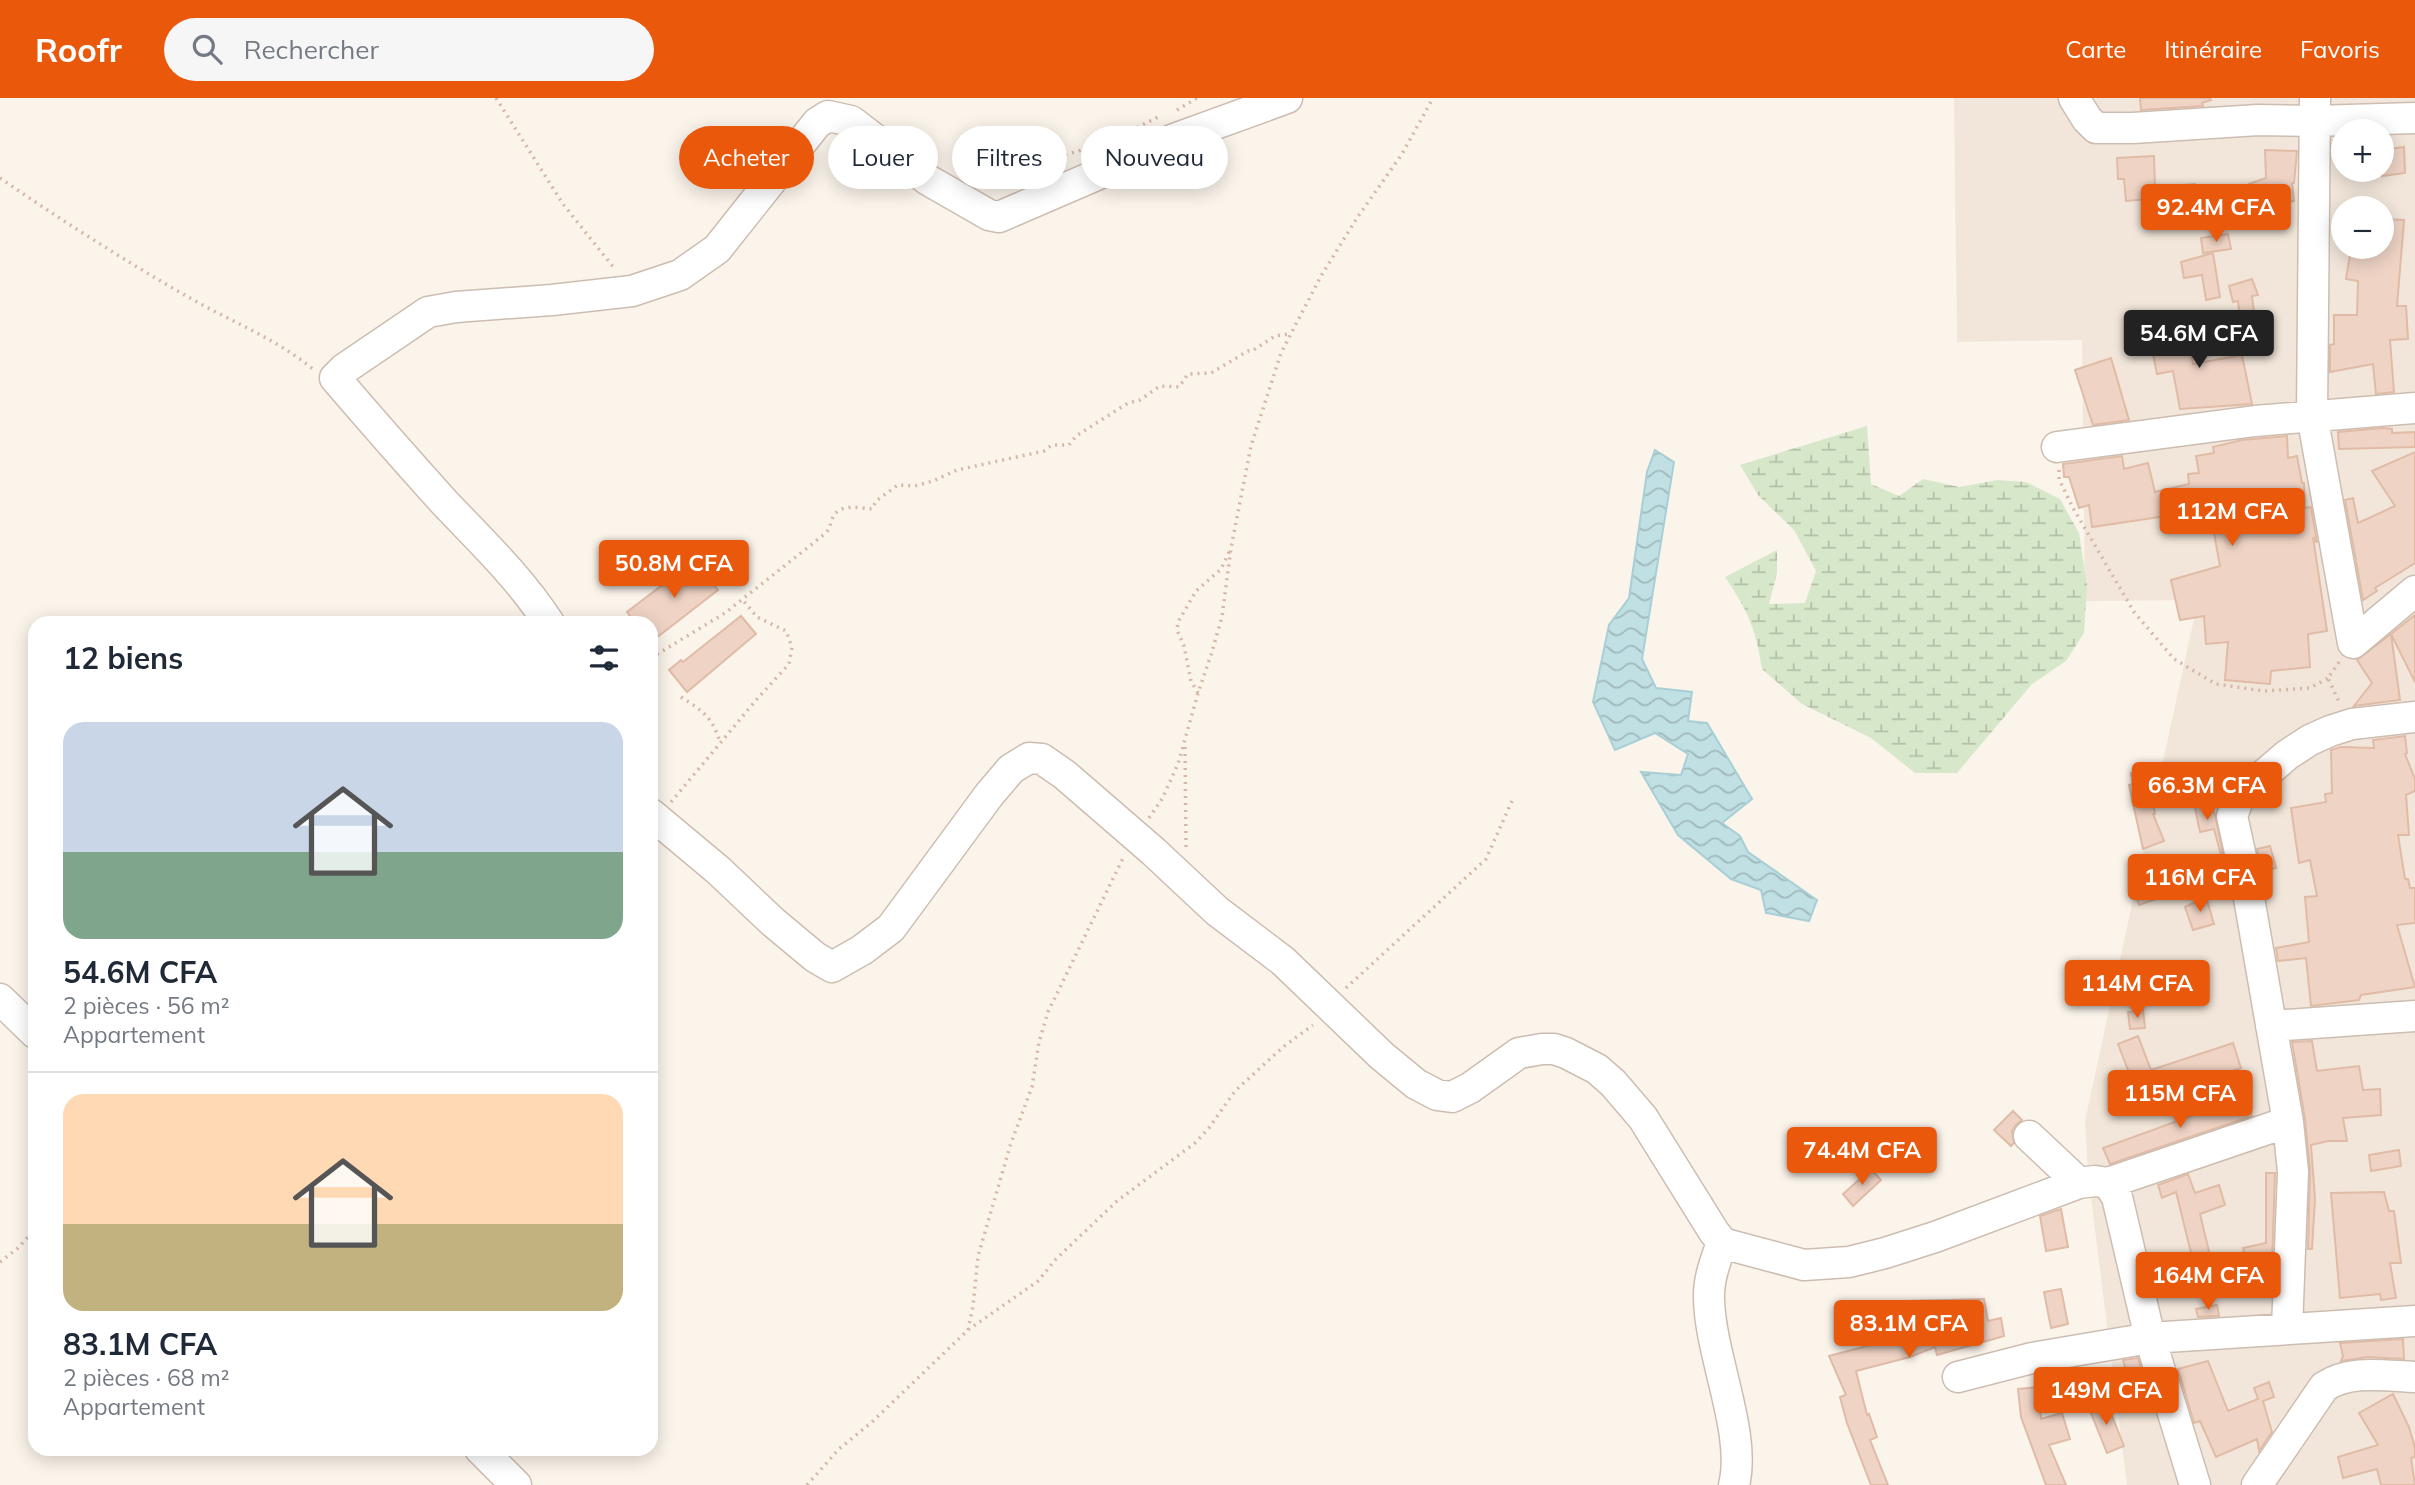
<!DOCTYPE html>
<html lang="fr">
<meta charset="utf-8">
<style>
:root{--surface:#fff;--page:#f6f6f7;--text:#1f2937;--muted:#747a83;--line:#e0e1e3;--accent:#ea580c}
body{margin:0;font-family:Mulish,sans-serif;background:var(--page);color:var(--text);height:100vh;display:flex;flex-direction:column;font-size:26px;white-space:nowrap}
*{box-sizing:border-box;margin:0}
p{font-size:23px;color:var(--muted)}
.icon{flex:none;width:38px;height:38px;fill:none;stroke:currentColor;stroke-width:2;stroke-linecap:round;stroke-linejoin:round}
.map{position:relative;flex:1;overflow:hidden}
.details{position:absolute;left:28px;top:518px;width:630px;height:840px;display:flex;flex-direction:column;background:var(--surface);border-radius:21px;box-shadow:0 4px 18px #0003}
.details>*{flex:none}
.top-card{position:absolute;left:679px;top:28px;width:665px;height:63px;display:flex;gap:14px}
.buttons{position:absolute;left:2331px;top:21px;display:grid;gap:14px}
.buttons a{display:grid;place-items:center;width:63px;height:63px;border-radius:50%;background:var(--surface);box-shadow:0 4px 18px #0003;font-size:35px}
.price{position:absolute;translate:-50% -60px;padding:0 16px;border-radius:7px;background:var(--accent);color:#fff;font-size:23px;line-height:46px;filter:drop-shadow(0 2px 4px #0008)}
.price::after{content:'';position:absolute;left:50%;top:42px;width:21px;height:16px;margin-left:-10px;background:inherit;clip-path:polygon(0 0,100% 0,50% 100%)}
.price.selected{background:#222;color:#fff}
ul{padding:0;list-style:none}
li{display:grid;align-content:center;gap:14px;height:371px;padding:0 35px}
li+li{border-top:2px solid var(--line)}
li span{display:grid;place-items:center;height:217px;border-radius:21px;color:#555}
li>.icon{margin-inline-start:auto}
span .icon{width:126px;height:126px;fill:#fffc;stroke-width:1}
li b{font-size:30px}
h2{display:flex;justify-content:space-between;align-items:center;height:84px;padding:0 35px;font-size:30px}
.tag{padding:0 24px;border-radius:32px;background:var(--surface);box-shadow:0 4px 18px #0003;font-size:24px;line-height:63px}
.tag.selected{background:var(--accent);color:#fff}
header{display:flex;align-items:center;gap:42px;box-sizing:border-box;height:98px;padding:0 35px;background:var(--accent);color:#fff}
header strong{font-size:33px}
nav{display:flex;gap:38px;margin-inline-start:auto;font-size:24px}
.search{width:490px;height:63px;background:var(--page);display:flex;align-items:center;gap:18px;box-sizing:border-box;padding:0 24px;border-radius:38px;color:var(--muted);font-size:26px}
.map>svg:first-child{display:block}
.residential{fill:#f2e6da;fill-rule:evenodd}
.wetland{fill:url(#wetland-marsh)}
.water{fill:url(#water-waves);stroke:#a7cfd5;stroke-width:2}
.building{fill:#efd4c5;stroke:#e0bba6;stroke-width:2}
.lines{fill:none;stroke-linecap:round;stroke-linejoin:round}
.minor-casing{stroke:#cdbdb1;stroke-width:33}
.path{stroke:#d4b7a7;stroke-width:3.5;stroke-dasharray:2 5;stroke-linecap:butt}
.minor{stroke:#fff;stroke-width:30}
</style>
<header>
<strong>Roofr</strong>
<div class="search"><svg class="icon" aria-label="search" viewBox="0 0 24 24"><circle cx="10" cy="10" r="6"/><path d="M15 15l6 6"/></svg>Rechercher</div>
<nav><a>Carte</a><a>Itinéraire</a><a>Favoris</a></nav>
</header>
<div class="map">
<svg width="2415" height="1387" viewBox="0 0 2415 1387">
<defs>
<pattern id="wetland-marsh" width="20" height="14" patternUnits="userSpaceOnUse" patternTransform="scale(1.75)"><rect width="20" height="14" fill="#d7e8ca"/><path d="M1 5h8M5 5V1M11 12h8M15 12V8" fill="none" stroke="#b3bfa6"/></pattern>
<pattern id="water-waves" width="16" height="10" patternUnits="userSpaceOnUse" patternTransform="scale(1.75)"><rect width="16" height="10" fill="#c0e0e4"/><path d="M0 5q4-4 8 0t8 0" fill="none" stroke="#a1b9bb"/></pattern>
</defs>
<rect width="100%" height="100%" fill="#fbf4eb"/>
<!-- residential -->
<path class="residential" d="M1954 0H2415V1387H2127L2088 1076 2085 1023 2198 502 2085 503 2082 242 1957 244ZM2343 33H2382V72H2343ZM2343 110H2382V149H2343Z"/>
<!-- wetland -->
<path class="wetland" d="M1867 328 1871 386 1899 398 1923 381 1959 389 1998 382 2026 384 2060 401 2079 435 2087 487 2084 535 2066 563 2032 586 1957 675H1915L1871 640 1802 606 1762 571C1756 531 1748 513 1725 479L1777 452V475L1769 506 1805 505 1816 473 1794 432 1758 397 1740 367Z"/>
<!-- water -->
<path class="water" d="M1655 352 1674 364 1642 561 1656 590 1692 594 1688 623 1707 625 1752 701 1722 725 1740 738 1748 754 1817 802 1809 823 1766 815 1761 792 1731 781 1678 737 1641 674 1681 677 1688 656 1655 635 1615 652 1593 604 1609 527 1629 500 1647 374Z"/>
<!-- building -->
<path class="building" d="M2140 0H2210L2211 2 2202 5 2203 8 2141 12Z
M2404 49 2405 75 2382 78V52Z
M2265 52 2297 53 2294 85H2292L2294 103 2255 106 2249 86 2266 80Z
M2154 58 2155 89 2195 86 2200 111 2171 113V119L2150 121 2148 101 2126 103 2124 81H2118L2117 60Z
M2382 121 2404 122 2397 208H2406L2408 241 2390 242 2394 294 2376 296 2373 266 2330 274V247L2334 246V217H2357L2358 183 2346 181 2350 157 2367 160 2368 149H2382Z
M2228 136 2231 151 2203 155 2201 140Z
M2213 155 2220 199 2206 202 2202 177 2184 180 2181 164Z
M2252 181 2258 197 2252 198 2257 238 2242 240 2238 203 2233 204 2229 188Z
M2184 216 2193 266 2242 257 2252 306 2180 311 2173 273 2157 276 2153 256 2160 255 2153 222Z
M2111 260 2129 322 2093 327 2075 272Z
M2383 330 2392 331V335L2415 334V349L2339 351 2338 334Z
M2287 338 2288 360 2297 358 2302 385H2304L2305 410 2311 409 2317 445 2313 439 2327 533 2308 536 2310 569 2271 573 2270 586 2225 582 2228 544 2206 546 2204 518 2180 522 2171 482 2220 468 2214 435H2211L2207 412 2092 429 2089 407 2079 410 2069 379H2064L2063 366 2122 358 2124 371 2148 365 2155 394 2189 386 2188 376 2199 375 2196 358 2214 355 2213 349 2242 342Z
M2415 354V465L2375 490 2377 493 2363 502 2345 402 2353 400 2358 425 2395 408 2372 373Z
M695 462 718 492 651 544V525H635L627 514Z
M2415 517V584L2391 536Z
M741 518 756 536 687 594 669 572 681 562 683 564Z
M2391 536 2400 602 2354 608 2372 585 2357 562Z
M2405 638 2407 655 2405 656 2415 681V693L2406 697 2409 737H2398L2405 781H2408L2410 790H2415V825L2397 827 2415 889 2361 897 2359 902 2311 908 2306 860 2278 863 2276 850 2309 844 2305 799 2317 798 2310 762 2299 765 2291 710 2326 704 2325 696 2332 695 2331 652 2341 649 2374 650 2373 642Z
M2195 669 2215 717 2228 780 2230 791 2219 795 2213 776 2225 772 2214 731 2200 734 2187 671Z
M2148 672 2155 716H2153L2164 743 2143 751 2129 687 2133 686 2131 675Z
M2270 748 2276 770 2262 773 2257 751Z
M2163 774 2170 796 2139 807 2132 785Z
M2206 799 2214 826 2193 832 2185 809Z
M2187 870 2189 894 2153 896 2152 872Z
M2143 912 2145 930 2130 931 2128 914Z
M2138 938 2151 972 2233 945 2241 970 2214 979 2213 976 2152 997 2153 1001 2135 1007 2128 988 2133 985 2118 946Z
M2312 943 2317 973 2359 968 2363 992 2380 991 2381 1017 2343 1020 2347 1043H2328L2311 1047 2315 1101 2312 1151H2308L2310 1072 2305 1021 2292 944Z
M2246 998 2252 1018 2110 1066 2103 1050Z
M2013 1013 2022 1022 2016 1027 2012 1033 2014 1045 2011 1048 1994 1032Z
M2399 1052 2401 1068 2371 1073 2369 1057Z
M1871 1071 1881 1082 1853 1108 1843 1096Z
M2266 1075H2275L2271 1199H2268L2269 1168 2248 1172 2243 1150 2266 1145Z
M2188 1076 2195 1095 2219 1087 2225 1107 2200 1116 2219 1195 2202 1199 2176 1094 2162 1100 2158 1087Z
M2384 1094 2389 1113H2394L2401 1165H2390L2396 1200 2381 1202 2380 1196 2340 1200 2331 1095Z
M2061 1111 2068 1149 2046 1153 2040 1118Z
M2061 1191 2068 1226 2051 1230 2044 1194Z
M1984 1201 1988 1223 2001 1220 2004 1238 1937 1257 1935 1249 1910 1259 1856 1273 1867 1317 1869 1316 1877 1339 1870 1342 1888 1387H1871L1847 1325 1840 1299 1846 1297 1829 1258 1913 1236 1907 1203Z
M2217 1207 2219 1218 2198 1219 2196 1211Z
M2403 1241 2404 1261 2368 1259 2341 1263 2343 1258 2340 1245Z
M2138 1260 2146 1288 2132 1292 2123 1262Z
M2208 1263 2228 1313 2258 1301 2254 1290 2269 1284 2274 1299 2263 1303 2272 1334 2259 1353 2257 1341 2216 1359 2200 1323 2194 1325 2178 1271Z
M2038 1289 2041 1321 2062 1315 2070 1341 2049 1347 2066 1387H2046L2021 1319 2018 1291Z
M2393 1296 2409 1329 2415 1350V1359L2411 1360 2415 1387H2381L2377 1371 2343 1380 2338 1359 2378 1347 2359 1315Z
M2106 1303 2124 1348 2107 1355 2089 1310Z"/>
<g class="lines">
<defs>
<path id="minor" d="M2074 0 2087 21 2096 30H2133L2258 22 2315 23 2415 20
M2315 0 2312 317 2353 545 2415 493
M2057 349 2255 323 2415 310
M549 525C520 480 481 443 444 404 407 363 371 322 335 280L344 271 428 214 456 209 552 202 632 193 680 177 717 151 817 25 828 18 851 23 928 82 989 117 999 119 1145 56 1174 41 1287 0
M651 716 718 772 773 824 815 859 832 869 862 852 891 830 989 697 1011 671 1029 660 1042 661 1065 677 1154 754 1217 813 1283 863 1382 958 1416 986 1437 997 1452 999 1470 990 1519 955 1542 951H1554L1566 955 1597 971 1613 985 1643 1020 1714 1134 1722 1144 1729 1147 1804 1167 1849 1164 1885 1155 1935 1139 2079 1085 2095 1083 2108 1085 2117 1099 2150 1240 2415 1223
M0 901 35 935
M2271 928 2415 918
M2029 1038 2079 1085
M2108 1085 2288 1024
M1722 1144C1716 1162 1708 1181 1709 1201 1710 1257 1747 1336 1734 1387
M2287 1231 2293 1074 2288 1024 2245 777 2232 718 2238 702 2244 694 2287 657 2310 642 2330 633 2352 626 2415 619
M1958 1279 2032 1260 2150 1240 2195 1387
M480 1351 516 1387
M2257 1387 2324 1289C2349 1271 2386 1278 2415 1279"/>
</defs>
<!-- minor casing -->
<use href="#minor" class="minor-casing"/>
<!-- path -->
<path class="path" d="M496 0 563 106 614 170
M1177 12 1197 0
M1118 39 1158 19
M0 80C61 122 125 163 190 200 232 224 277 241 314 272
M987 87 1029 68 1108 44
M2059 372V381L2073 410 2134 514 2174 561 2216 586 2264 593 2310 590 2328 580
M651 560 725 515 826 435C831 429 830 425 833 419 840 405 860 410 872 411L876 403 898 387 915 388 933 383 957 372 1044 353 1052 347H1069L1076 338 1128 305 1140 302 1160 288 1179 289 1188 276 1211 275 1248 253H1252L1275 238 1289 236
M2339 564 2328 580 2340 606
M1198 595 1191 583 1184 548 1177 532 1178 524 1196 493 1221 471 1229 454
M681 599C703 613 712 619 720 644
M1185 649 1186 750
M671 704 757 601 789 566 792 549 786 533 757 519 742 501
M1149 720 1162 701 1178 666 1198 595 1211 557 1222 519 1231 450 1251 348 1281 255 1321 178 1357 120 1402 56 1433 0
M1346 890 1486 761 1512 703
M0 1164 18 1150 35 1131
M968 1232 973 1208 978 1158 1011 1045 1032 989 1039 944 1048 914 1124 758
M807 1387 839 1351 872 1324 968 1232 1038 1183 1056 1161 1117 1103 1195 1045 1209 1030 1235 993 1283 949 1313 927"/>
<!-- minor -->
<use href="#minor" class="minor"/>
</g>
</svg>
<div class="buttons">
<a>+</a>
<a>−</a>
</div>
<b class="price" style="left:2216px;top:146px">92.4M CFA</b>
<b class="price selected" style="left:2199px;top:272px">54.6M CFA</b>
<b class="price" style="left:2232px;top:450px">112M CFA</b>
<b class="price" style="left:674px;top:502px">50.8M CFA</b>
<b class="price" style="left:2207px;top:724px">66.3M CFA</b>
<b class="price" style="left:2200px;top:816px">116M CFA</b>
<b class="price" style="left:2137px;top:922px">114M CFA</b>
<b class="price" style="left:2180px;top:1032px">115M CFA</b>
<b class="price" style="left:1862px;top:1089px">74.4M CFA</b>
<b class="price" style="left:2208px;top:1214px">164M CFA</b>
<b class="price" style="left:1909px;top:1262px">83.1M CFA</b>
<b class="price" style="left:2106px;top:1329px">149M CFA</b>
<div class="top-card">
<a class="tag selected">Acheter</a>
<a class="tag">Louer</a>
<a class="tag">Filtres</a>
<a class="tag">Nouveau</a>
</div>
<section class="details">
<h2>12 biens<svg class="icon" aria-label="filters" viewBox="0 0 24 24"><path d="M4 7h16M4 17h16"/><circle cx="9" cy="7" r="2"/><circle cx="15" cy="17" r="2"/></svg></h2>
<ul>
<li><span style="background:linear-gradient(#c9d6e8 60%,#7fa58c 0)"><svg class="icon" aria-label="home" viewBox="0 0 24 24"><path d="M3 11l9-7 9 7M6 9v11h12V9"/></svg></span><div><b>54.6M CFA</b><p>2 pièces · 56 m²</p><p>Appartement</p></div></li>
<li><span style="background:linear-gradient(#ffd9b3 60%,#c2b280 0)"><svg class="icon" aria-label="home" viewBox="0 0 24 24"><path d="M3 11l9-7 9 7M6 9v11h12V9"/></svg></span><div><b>83.1M CFA</b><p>2 pièces · 68 m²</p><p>Appartement</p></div></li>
</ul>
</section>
</div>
